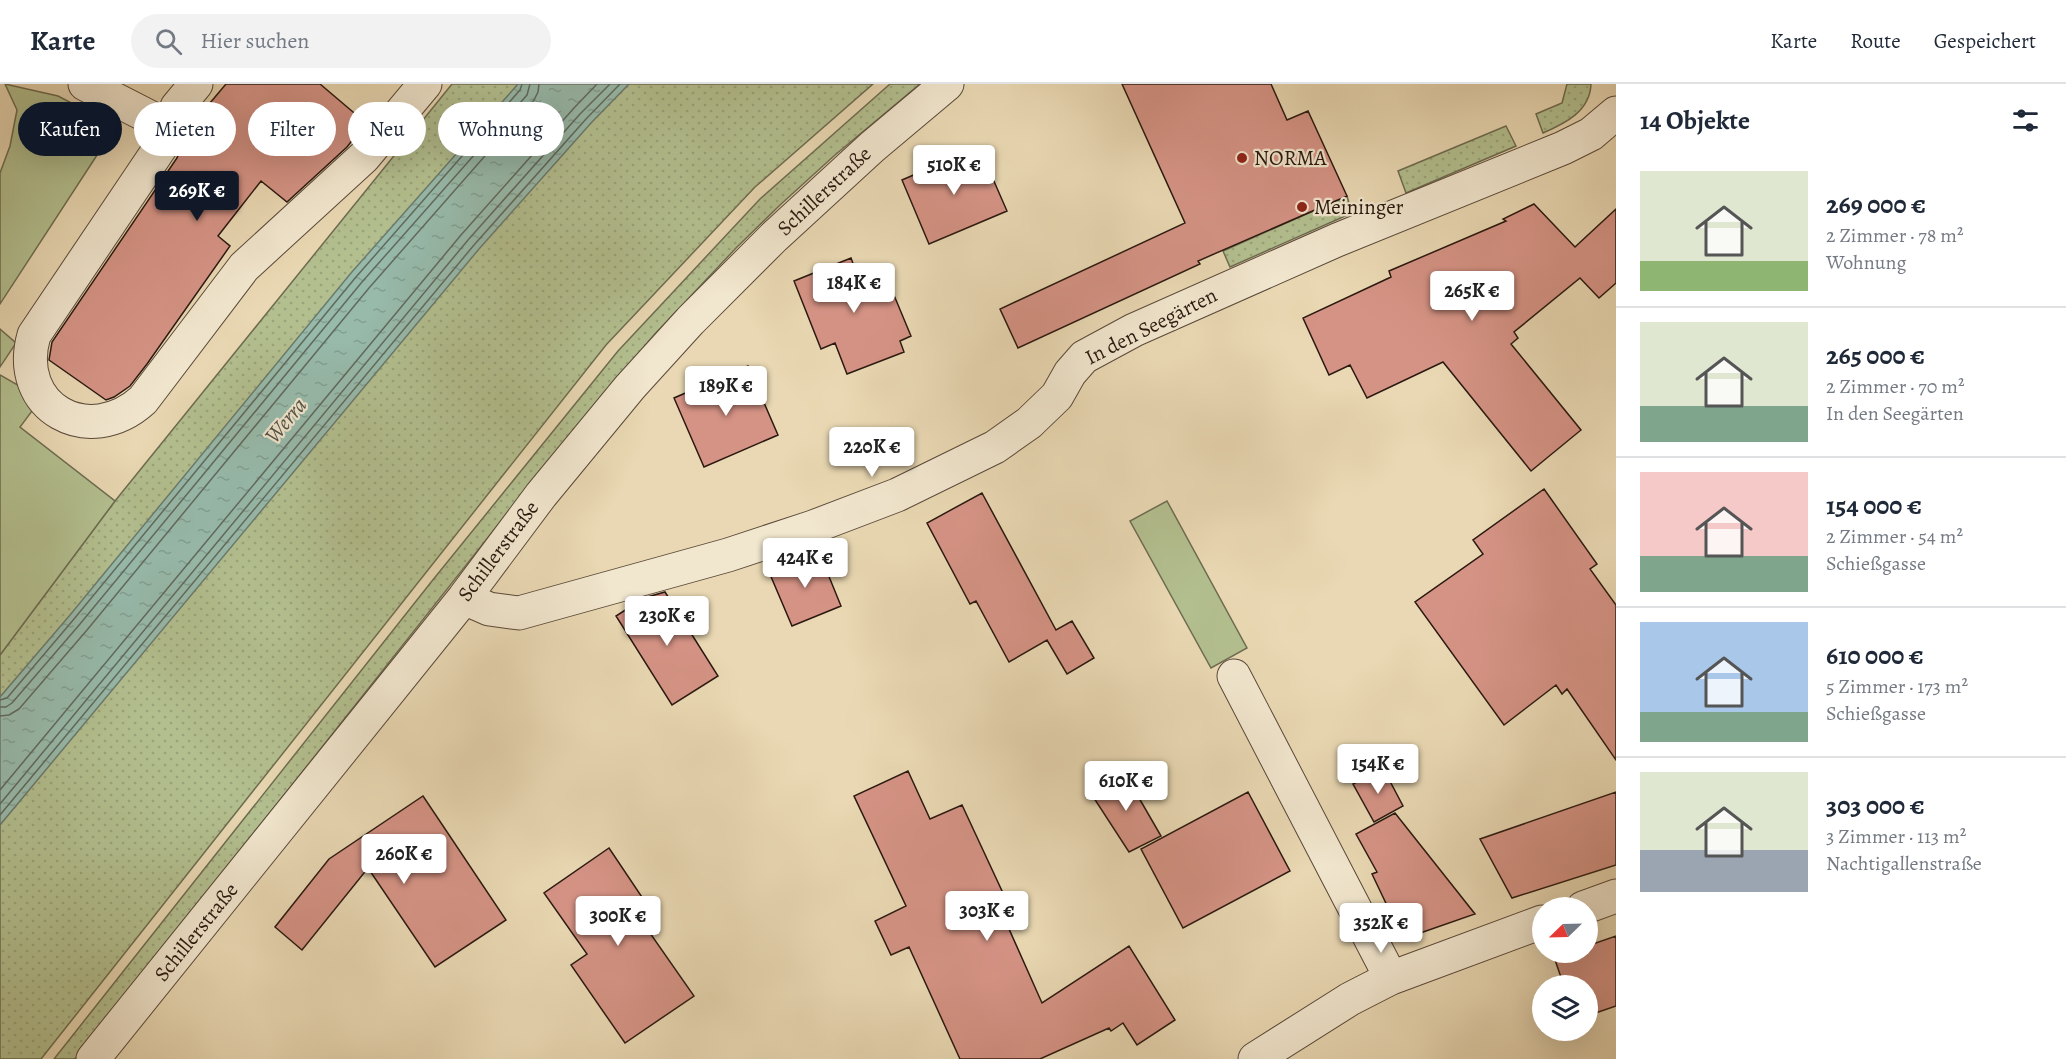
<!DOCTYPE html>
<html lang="de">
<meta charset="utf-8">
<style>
:root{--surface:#fff;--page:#f2f2f3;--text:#1f2937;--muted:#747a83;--line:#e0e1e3;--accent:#111827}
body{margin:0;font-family:Alegreya,serif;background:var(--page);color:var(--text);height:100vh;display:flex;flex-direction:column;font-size:22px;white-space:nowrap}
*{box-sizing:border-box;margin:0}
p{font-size:20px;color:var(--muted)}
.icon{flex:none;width:33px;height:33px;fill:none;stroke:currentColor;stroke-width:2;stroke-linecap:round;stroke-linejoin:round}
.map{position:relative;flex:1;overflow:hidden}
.sheet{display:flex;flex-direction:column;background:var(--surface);width:450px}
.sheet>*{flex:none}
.guide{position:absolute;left:18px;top:18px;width:570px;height:54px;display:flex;gap:12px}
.needle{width:39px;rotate:247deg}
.buttons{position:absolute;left:1532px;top:813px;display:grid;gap:12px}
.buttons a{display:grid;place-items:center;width:66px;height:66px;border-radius:50%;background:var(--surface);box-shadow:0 6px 24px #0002;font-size:30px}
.price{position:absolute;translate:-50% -51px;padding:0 14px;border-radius:6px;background:#fff;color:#222;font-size:20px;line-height:39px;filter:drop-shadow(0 2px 3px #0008)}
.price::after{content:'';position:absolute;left:50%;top:36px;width:18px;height:14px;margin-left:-9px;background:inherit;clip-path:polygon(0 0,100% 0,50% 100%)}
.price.on{background:var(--accent);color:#fff}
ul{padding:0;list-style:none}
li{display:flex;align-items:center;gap:18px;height:150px;padding:0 24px}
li+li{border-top:2px solid var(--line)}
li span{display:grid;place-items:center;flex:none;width:168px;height:120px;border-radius:0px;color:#555}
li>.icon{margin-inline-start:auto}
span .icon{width:72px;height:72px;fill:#fffc;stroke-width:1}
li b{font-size:26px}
h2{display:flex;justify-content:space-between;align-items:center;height:72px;padding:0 24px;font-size:26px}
.tag{padding:0 21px;border-radius:27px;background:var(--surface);box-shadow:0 6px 24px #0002;font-size:21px;line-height:54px}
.tag.on{background:var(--accent);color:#fff}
header{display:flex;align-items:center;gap:36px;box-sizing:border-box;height:84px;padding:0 30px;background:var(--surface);border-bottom:2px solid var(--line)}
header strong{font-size:28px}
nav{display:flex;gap:33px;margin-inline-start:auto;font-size:21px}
.search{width:420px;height:54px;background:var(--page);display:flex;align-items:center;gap:15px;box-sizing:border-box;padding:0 21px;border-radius:33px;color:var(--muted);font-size:22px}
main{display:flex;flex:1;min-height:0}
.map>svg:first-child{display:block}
.grass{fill:url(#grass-dots);stroke:#6e6c50;stroke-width:1.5}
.park{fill:#b3bf8f;stroke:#6e6c50;stroke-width:1.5}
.water{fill:url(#water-ripples);stroke:#6b7a6d;stroke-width:1.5}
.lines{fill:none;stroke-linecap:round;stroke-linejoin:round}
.shore{stroke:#606a5e;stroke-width:1.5}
.building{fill:#d59385;stroke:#2a1910;stroke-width:1.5}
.minor-casing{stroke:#5a4939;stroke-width:35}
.minor{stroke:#f1e6ce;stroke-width:33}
.poi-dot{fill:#8f2418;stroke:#f1e6ce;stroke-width:2}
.labels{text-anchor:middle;stroke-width:4.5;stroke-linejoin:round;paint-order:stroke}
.poi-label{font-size:21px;fill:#2a1910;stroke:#f1e6ce;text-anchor:start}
.street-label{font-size:21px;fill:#2a1910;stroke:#f1e6ce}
.water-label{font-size:22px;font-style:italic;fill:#505146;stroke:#f1e6ce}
</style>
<header>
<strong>Karte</strong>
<div class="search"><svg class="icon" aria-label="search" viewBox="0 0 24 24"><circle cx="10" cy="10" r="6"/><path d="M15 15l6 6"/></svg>Hier suchen</div>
<nav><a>Karte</a><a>Route</a><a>Gespeichert</a></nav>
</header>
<main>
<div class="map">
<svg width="1616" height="975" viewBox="0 0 1616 975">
<defs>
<pattern id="grass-dots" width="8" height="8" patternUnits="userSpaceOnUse" patternTransform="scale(1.5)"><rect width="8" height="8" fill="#b3bf8f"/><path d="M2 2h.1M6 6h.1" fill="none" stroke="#9aa47a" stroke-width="1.8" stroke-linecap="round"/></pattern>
<pattern id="water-ripples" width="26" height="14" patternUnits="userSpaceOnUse" patternTransform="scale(1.5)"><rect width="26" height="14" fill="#97baab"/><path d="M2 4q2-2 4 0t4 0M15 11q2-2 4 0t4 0" fill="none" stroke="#829f92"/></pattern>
</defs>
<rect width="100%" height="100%" fill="#e9d8b3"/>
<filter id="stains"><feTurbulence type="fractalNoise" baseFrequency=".00333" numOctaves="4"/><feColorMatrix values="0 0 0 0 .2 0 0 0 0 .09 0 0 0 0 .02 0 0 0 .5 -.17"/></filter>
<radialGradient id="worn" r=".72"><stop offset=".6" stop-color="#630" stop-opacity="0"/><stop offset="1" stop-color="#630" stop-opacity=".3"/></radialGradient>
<!-- grass -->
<path class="grass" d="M452 0H873L755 103 606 261 41 975H0V571L115 417Z
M890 0H920L835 71 780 121 736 164 654 251 558 365 75 975H54L432 497 618 267 760 115Z
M1567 0H1591C1590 27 1566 39 1543 49L1536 30 1562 19Z
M1506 42 1516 62 1406 109 1398 87Z
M1347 112 1352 129 1230 183 1223 167Z"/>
<!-- park -->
<path class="park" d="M5 0 58 12 116 42 0 220V89L10 62 17 26Z
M0 245 16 259 0 283Z
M0 291 23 304 35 323 20 343 115 417 0 571Z
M1167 417 1247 564 1211 584 1130 437Z"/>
<!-- water -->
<path class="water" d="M518 0H629L591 39 479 165 0 741V613L70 531 351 189Z"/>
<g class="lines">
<!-- shore -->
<path class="shore" d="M0 616 7 614 74 535 356 193 520 6 522 0
M0 623H6L12 619 80 540 362 198 527 11 530 0
M0 632 9 631 19 625 87 546 369 204 534 16 538 8 539 0
M0 706 461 151 574 24 597 0
M0 720 468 156 580 30 610 0
M0 731 474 161 586 35 620 0"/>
</g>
<!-- building -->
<path class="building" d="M226 0H320L366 39 347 63 287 118 261 97 218 152 230 162 147 280 130 302 114 313 106 316 49 276 52 258 177 74 188 45Z
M1122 0H1271L1287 36 1308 27 1347 112 1198 177 1200 180 1018 264 1000 225 1185 139Z
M979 63 1007 127 929 160 902 96Z
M1534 120 1575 163 1616 125V199L1599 214 1580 194 1514 248 1518 254 1511 260 1581 346 1531 387 1443 278 1367 314 1350 281 1329 291 1303 234 1391 193 1389 187 1506 137 1503 135Z
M851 174 857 190 881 180 911 252 900 257 904 268 847 290 835 259 821 265 794 197Z
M748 282 778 351 704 383 674 314Z
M1544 405 1597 480 1590 485 1616 521V676L1567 605 1562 610 1556 601 1504 641 1415 518 1483 470 1473 456Z
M982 409 1056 546 1072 537 1094 574 1067 590 1047 556 1009 578 976 517 970 520 927 439Z
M819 468 841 522 792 542 769 488Z
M665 508 718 592 672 621 616 532 644 514Z
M1383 684 1403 722 1374 738 1353 700Z
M908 687 930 735 962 721 1009 822 1001 827 1042 919 1129 862 1175 936 1137 961 1123 939 1111 947 1109 944 1040 975H960L909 863 891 871 875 837 906 822 854 712Z
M1124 688 1161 752 1129 768 1090 708Z
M1248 708 1290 787 1183 844 1141 765Z
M1616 708V781L1512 814 1480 755Z
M423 712 506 836 435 883 368 784 302 866 275 843 329 775Z
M1395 729 1475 830 1403 855 1372 790 1377 788 1356 750Z
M609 764 656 834 645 842 694 912 625 959 571 881 587 870 544 809Z
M1616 852V922L1587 932V902H1564L1554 873 1566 868H1587V862Z"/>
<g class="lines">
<defs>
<path id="minor" d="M85 0 169 43
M196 0 177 23 162 61 34 251C13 324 89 365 143 316L244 183 364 73 425 0
M464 514 489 525 519 529 728 471 813 443 897 411 995 363 1029 339 1057 312 1070 289 1084 273 1134 246 1337 156 1563 64 1591 50 1616 29
M1234 592 1391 894
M1583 824 1616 812
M93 975 464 514 541 411 630 303 690 237 774 153 872 63 947 0
M1255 975 1350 915 1391 894 1542 838"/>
</defs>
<!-- minor casing -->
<use href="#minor" class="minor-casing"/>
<!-- minor -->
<use href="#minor" class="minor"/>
</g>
<!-- markers -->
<g class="poi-dot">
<circle cx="1242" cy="74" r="6"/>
<circle cx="1302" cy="123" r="6"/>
</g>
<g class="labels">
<!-- poi labels -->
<g class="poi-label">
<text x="1254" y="81">NORMA</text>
<text x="1314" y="130">Meininger</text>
</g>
<!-- street labels -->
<g class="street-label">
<text transform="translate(824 107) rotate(-43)" y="7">Schillerstraße</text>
<text transform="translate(1151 242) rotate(-27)" y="7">In den Seegärten</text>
<text transform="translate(498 467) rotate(-53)" y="7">Schillerstraße</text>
<text transform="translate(196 848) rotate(-51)" y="7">Schillerstraße</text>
</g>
<!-- water labels -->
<g class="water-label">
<text transform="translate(285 336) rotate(-50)" y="8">Werra</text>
</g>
</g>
<rect width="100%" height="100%" filter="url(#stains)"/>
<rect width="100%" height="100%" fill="url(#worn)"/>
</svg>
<div class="buttons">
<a><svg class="needle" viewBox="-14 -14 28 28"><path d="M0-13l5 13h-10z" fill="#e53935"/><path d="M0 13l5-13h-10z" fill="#747a83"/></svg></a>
<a><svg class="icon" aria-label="layers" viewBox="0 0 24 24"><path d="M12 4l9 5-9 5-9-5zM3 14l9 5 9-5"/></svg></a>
</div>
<b class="price" style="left:954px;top:112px">510K €</b>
<b class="price on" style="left:197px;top:138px">269K €</b>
<b class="price" style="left:854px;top:230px">184K €</b>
<b class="price" style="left:1472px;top:238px">265K €</b>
<b class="price" style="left:726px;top:333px">189K €</b>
<b class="price" style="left:872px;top:394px">220K €</b>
<b class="price" style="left:805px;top:505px">424K €</b>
<b class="price" style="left:667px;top:563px">230K €</b>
<b class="price" style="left:1378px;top:711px">154K €</b>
<b class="price" style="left:1126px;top:728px">610K €</b>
<b class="price" style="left:404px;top:801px">260K €</b>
<b class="price" style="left:987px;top:858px">303K €</b>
<b class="price" style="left:618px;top:863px">300K €</b>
<b class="price" style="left:1381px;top:870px">352K €</b>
<div class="guide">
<a class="tag on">Kaufen</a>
<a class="tag">Mieten</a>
<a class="tag">Filter</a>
<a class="tag">Neu</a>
<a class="tag">Wohnung</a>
</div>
</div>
<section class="sheet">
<h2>14 Objekte<svg class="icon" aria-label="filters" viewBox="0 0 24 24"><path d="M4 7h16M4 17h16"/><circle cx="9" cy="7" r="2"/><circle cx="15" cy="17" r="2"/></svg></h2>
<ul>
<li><span style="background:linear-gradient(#dfe7d0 75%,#8fb573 0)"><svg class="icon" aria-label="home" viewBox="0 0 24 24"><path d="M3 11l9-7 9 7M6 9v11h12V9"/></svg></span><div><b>269 000 €</b><p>2 Zimmer · 78 m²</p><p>Wohnung</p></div></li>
<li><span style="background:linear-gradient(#dfe7d0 70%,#7fa58c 0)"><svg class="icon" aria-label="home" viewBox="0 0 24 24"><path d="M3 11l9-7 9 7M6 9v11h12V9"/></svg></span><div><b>265 000 €</b><p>2 Zimmer · 70 m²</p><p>In den Seegärten</p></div></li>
<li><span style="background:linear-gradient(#f6c9c9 70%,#7fa58c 0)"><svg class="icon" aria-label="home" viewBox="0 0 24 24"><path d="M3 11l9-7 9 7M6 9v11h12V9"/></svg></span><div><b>154 000 €</b><p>2 Zimmer · 54 m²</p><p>Schießgasse</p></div></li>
<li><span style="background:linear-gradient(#a9c7e8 75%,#7fa58c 0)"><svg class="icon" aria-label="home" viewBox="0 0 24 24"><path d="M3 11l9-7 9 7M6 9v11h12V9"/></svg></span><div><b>610 000 €</b><p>5 Zimmer · 173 m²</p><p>Schießgasse</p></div></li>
<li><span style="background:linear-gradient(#dfe7d0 65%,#9aa5b1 0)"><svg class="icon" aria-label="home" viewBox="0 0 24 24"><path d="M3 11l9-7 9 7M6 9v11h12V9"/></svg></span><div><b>303 000 €</b><p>3 Zimmer · 113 m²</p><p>Nachtigallenstraße</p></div></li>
</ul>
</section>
</main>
